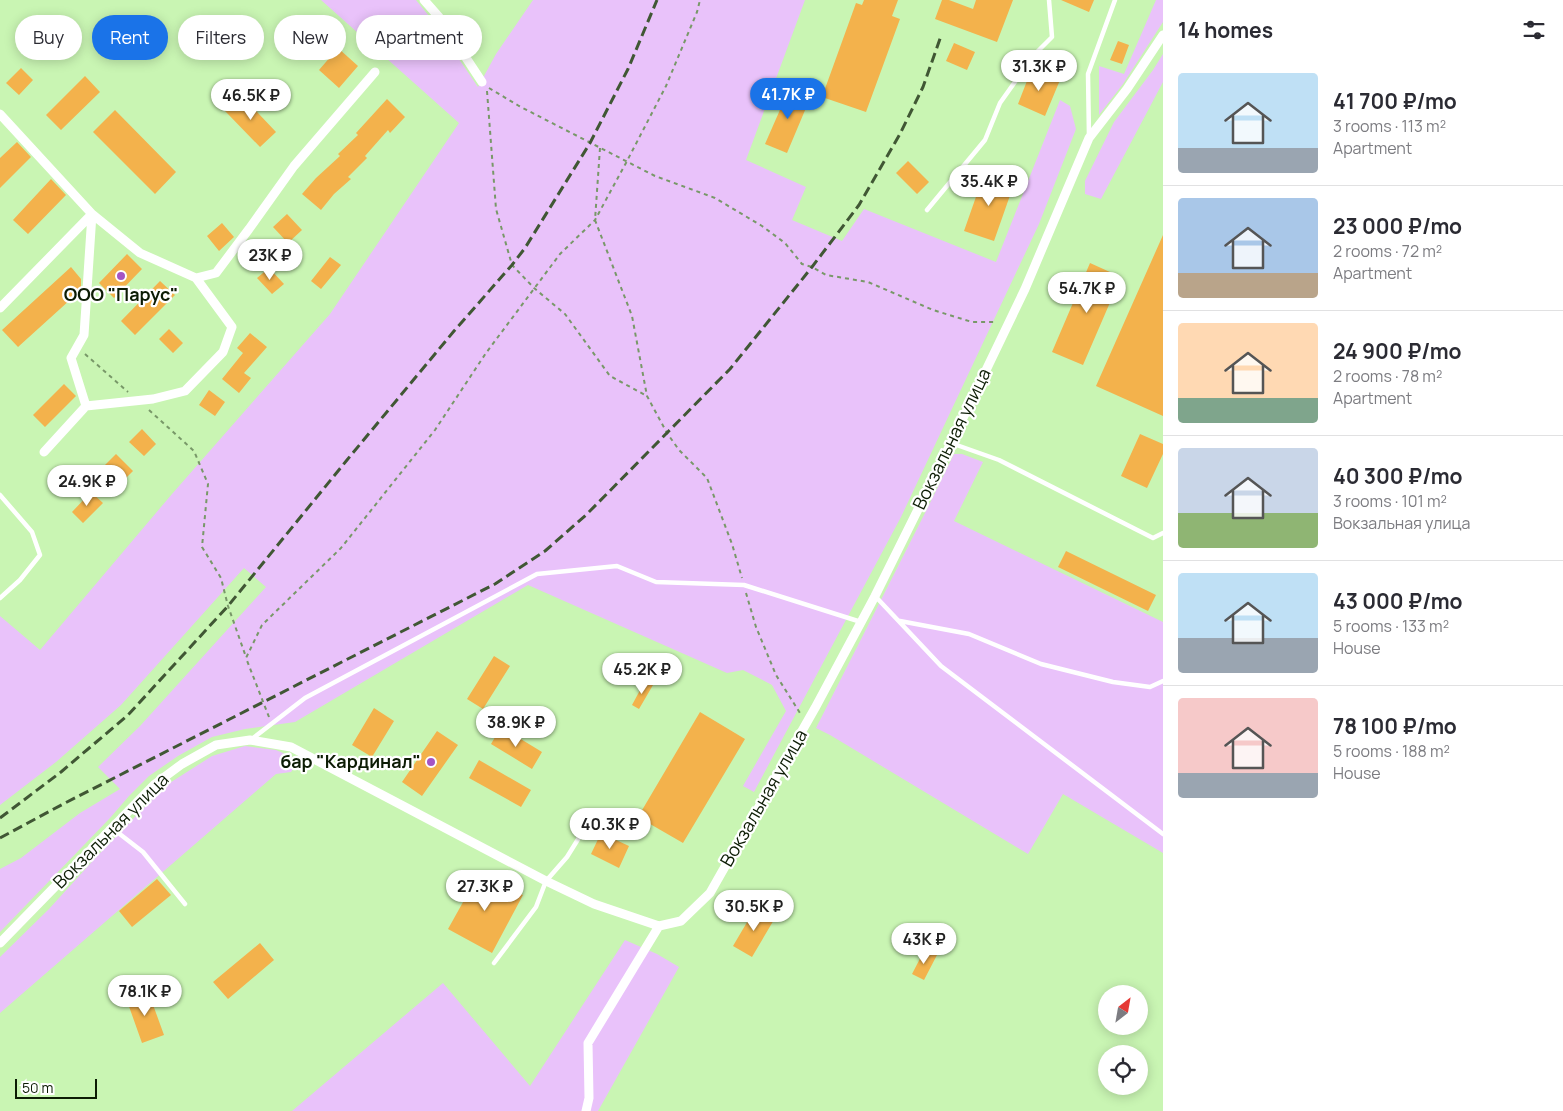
<!DOCTYPE html>
<meta charset="utf-8">
<style>
:root{--surface:#fff;--page:#f2f2f3;--text:#2b2b33;--muted:#7c7c81;--line:#e1e1e2;--accent:#1a73e8}
body{margin:0;font-family:Manrope,sans-serif;background:var(--page);color:var(--text);height:100vh;display:flex;flex-direction:column;font-size:19px;white-space:nowrap}
*{box-sizing:border-box;margin:0}
p{font-size:16px;color:var(--muted)}
.icon{flex:none;width:28px;height:28px;fill:none;stroke:currentColor;stroke-width:2;stroke-linecap:round;stroke-linejoin:round}
.map{position:relative;flex:1;overflow:hidden}
.panel{display:flex;flex-direction:column;background:var(--surface);width:400px}
.panel>*{flex:none}
.hud{position:absolute;left:15px;top:15px;width:475px;height:45px;display:flex;gap:10px}
.needle{width:32px;rotate:31deg}
.controls{position:absolute;left:1098px;top:985px;display:grid;gap:10px}
.controls a{display:grid;place-items:center;width:50px;height:50px;border-radius:50%;background:var(--surface);box-shadow:0 2px 12px #0003;font-size:25px}
.scale{position:absolute;left:15px;bottom:12px;width:82px;box-sizing:border-box;padding-left:5px;border:2px solid #0c1c04;border-top:0;font-size:14px;line-height:18px;white-space:nowrap;color:#0c1c04;-webkit-text-stroke:4px #fff;paint-order:stroke}
.price{position:absolute;translate:-50% -42px;padding:0 11px;border-radius:18px;background:#fff;color:#222;font-size:16px;line-height:32px;filter:drop-shadow(0 1px 2px #0008)}
.price::after{content:'';position:absolute;left:50%;top:30px;width:15px;height:11px;margin-left:-8px;background:inherit;clip-path:polygon(0 0,100% 0,50% 100%)}
.price.selected{background:var(--accent);color:#fff}
ul{padding:0;list-style:none}
li{display:flex;align-items:center;gap:15px;height:125px;padding:0 15px}
li+li{border-top:1px solid var(--line)}
li span{display:grid;place-items:center;flex:none;width:140px;height:100px;border-radius:5px;color:#555}
li>.icon{margin-inline-start:auto}
span .icon{width:60px;height:60px;fill:#fffc;stroke-width:1}
li b{font-size:21px}
h2{display:flex;justify-content:space-between;align-items:center;height:60px;padding:0 15px;font-size:21px}
.chip{padding:0 18px;border-radius:22px;background:var(--surface);box-shadow:0 2px 12px #0003;font-size:18px;line-height:45px}
.chip.selected{background:var(--accent);color:#fff}
main{display:flex;flex:1;min-height:0}
.map>svg:first-child{display:block}
.green{fill:#e9c2fa}
.building{fill:#f3b24c}
.lines{fill:none;stroke-linecap:round;stroke-linejoin:round}
.path{stroke:#789868;stroke-width:2;stroke-dasharray:4 4;stroke-linecap:butt}
.service{stroke:#fff;stroke-width:4.5}
.minor{stroke:#fff;stroke-width:9}
.rail{stroke:#405734;stroke-width:3;stroke-dasharray:10 5;stroke-linecap:butt}
.poi-dot{fill:#a554c4;stroke:#fff;stroke-width:2}
.labels{text-anchor:middle;stroke-width:4.5;stroke-linejoin:round;paint-order:stroke}
.poi-label{font-size:18px;font-weight:bold;fill:#0c1c04;stroke:#fff}
.street-label{font-size:18px;fill:#0c1c04;stroke:#fff}
</style>
<main>
<div class="map">
<svg width="1163" height="1111" viewBox="0 0 1163 1111">
<rect width="100%" height="100%" fill="#c9f5b3"/>
<!-- green -->
<path class="green" d="M321 0H416L433 21 478 87 496 54 533 0H805L746 160 806 187 792 220 842 241 864 209 996 262 1060 100 1070 106 1076 129 1039 224 901 517 754 792 743 786 786 711 772 685 743 670 727 673 528 585 295 722 245 729 212 737 178 756 149 776 129 796 110 818 0 932V869L21 858 80 813 120 789 98 767 140 726 266 587 244 568 121 705 56 762 0 805V616L40 650 172 494 330 314 459 123Z
M1156 0H1163V22L1123 84 1099 115V66L1124 74Z
M1163 54V82L1101 199 1085 194V181L1114 122 1153 70Z
M954 454H962L983 462 954 521 1163 622V853L1063 794 1028 854 830 735 816 728 926 511Z
M245 746 276 750 299 760 291 772 276 774 0 1013V957L49 909 99 854 165 786 212 756Z
M625 940 657 954 679 967 598 1111H292L443 983 530 1086Z"/>
<!-- building -->
<path class="building" d="M864 0H898L892 16 900 19 866 112 822 97 856 3 862 5Z
M942 0H949L973 9 976 0H1013L997 42 935 19Z
M1061 0H1094L1089 12Z
M1118 41 1129 45 1122 64 1110 60Z
M954 43 975 52 967 70 946 61Z
M338 48 358 66 339 88 319 70Z
M21 68 33 80 19 95 6 83Z
M1032 68 1060 80 1045 116 1018 104Z
M85 76 100 92 61 130 46 115Z
M790 87 811 96 787 153 765 144Z
M242 96 276 132 260 147 225 111Z
M387 99 405 117 390 133 388 130 365 156 367 158 348 177 351 179 334 194 321 210 302 194 316 178 340 156 338 154 358 135 356 133Z
M115 110 176 172 155 194 93 132Z
M17 142 31 157 0 188V158Z
M908 161 929 182 917 194 896 173Z
M984 174 1014 184 994 241 964 231Z
M51 179 66 195 28 234 13 220Z
M287 214 302 230 288 243 273 227Z
M222 223 234 237 219 251 207 236Z
M1163 235V416L1096 386Z
M127 254 142 269 114 298 99 283Z
M330 257 341 265 321 289 311 281Z
M1090 263 1121 277 1083 365 1052 352Z
M71 267 81 279V290L18 347 2 330Z
M269 268 284 284 272 294 257 278Z
M160 281 175 295 135 335 121 321Z
M169 329 183 343 173 353 159 339Z
M250 333 267 347 244 373 251 378 239 393 222 379 243 353 237 348Z
M64 384 76 396 45 427 33 415Z
M209 390 225 402 215 416 199 405Z
M142 429 156 444 144 456 129 442Z
M1140 434 1163 444V454L1147 488 1121 476Z
M116 454 133 471 117 487 100 470Z
M91 492 103 503 83 523 72 512Z
M1066 551 1156 595 1148 611 1058 567Z
M494 656 510 666 483 709 467 699Z
M645 681 653 685 639 709 632 705Z
M374 708 394 721 372 757 352 745Z
M700 712 745 739 683 843 638 817Z
M501 727 542 752 532 769 491 744Z
M437 731 458 745 422 796 402 782Z
M479 760 531 790 521 807 469 778Z
M601 833 629 846 619 868 591 854Z
M476 871 523 895 492 953 448 929 467 895 464 894Z
M157 879 171 895 132 927 119 911Z
M756 907 775 918 752 957 733 946Z
M260 943 274 960 228 999 213 982Z
M925 949 937 955 924 980 912 974Z
M148 991 164 1035 142 1043 126 998Z"/>
<g class="lines">
<!-- path -->
<path class="path" d="M489 88 519 106 655 176 715 198 762 226 785 243 802 264 812 267 826 275 868 282 933 310 972 322H997
M487 91 496 209 512 265 534 288 565 314 610 376 647 396
M600 148 595 220 632 316 647 396 667 433 679 450 707 478 732 544 742 578
M85 354 128 392
M149 410 194 451 208 484 202 547 221 578 228 606 246 657
M746 593 756 627 776 675 800 713
M269 717 246 658 262 625 341 548 435 430 486 353 560 254 595 220 627 161 666 86 697 12 700 0"/>
<!-- service -->
<path class="service" d="M1089 137 1088 74 1115 0
M927 210 985 140 1000 103 1034 55 1052 37 1049 0
M951 443 999 460 1153 538 1163 533
M0 495 32 532 40 555 20 580 0 598
M876 597 941 666 1163 834
M900 621 969 634 1041 664 1113 682 1150 687 1163 681
M252 739 305 698 537 574 617 566 656 582 744 585 861 622
M112 828 143 852 185 904
M494 963 536 907 546 881 567 857 590 820"/>
<!-- minor -->
<path class="minor" d="M424 0 439 17 482 82
M0 114 92 214 140 253 196 278 216 273 249 229 294 166 375 72
M0 308 92 214
M86 406 153 399 185 391 223 352 232 327 196 278
M44 452 86 406 71 358 84 335 92 214
M0 943 155 784 182 764 216 745 250 740 291 747 546 881 594 904 659 926 681 921 710 893 815 708 875 596 951 443 1025 289 1089 138 1127 89 1163 35
M586 1111 589 1098 588 1043 659 926"/>
<!-- rail -->
<path class="rail" d="M0 818 61 772 128 715 228 606 347 460 454 331 512 265 525 248 590 143 628 69 657 0
M0 838 65 803 495 584 545 551 586 515 730 369 812 267 859 205 900 134 923 87 941 36"/>
</g>
<!-- markers -->
<g class="poi-dot">
<circle cx="121" cy="276" r="5"/>
<circle cx="431" cy="762" r="5"/>
</g>
<g class="labels">
<!-- poi labels -->
<g class="poi-label">
<text x="121" y="301">ООО "Парус"</text>
<text x="421" y="768" text-anchor="end">бар "Кардинал"</text>
</g>
<!-- street labels -->
<g class="street-label">
<text transform="translate(952 439) rotate(-64)" y="6">Вокзальная улица</text>
<text transform="translate(764 798) rotate(-60)" y="6">Вокзальная улица</text>
<text transform="translate(111 831) rotate(-45)" y="6">Вокзальная улица</text>
</g>
</g>
</svg>
<div class="controls">
<a><svg class="needle" viewBox="-14 -14 28 28"><path d="M0-13l5 13h-10z" fill="#e53935"/><path d="M0 13l5-13h-10z" fill="#7c7c81"/></svg></a>
<a><svg class="icon" aria-label="locate" viewBox="0 0 24 24"><circle cx="12" cy="12" r="6"/><path d="M12 2v4M12 18v4M2 12h4M18 12h4"/></svg></a>
</div>
<div class="scale">50 m</div>
<b class="price" style="left:1039px;top:92px">31.3K ₽</b>
<b class="price selected" style="left:788px;top:120px">41.7K ₽</b>
<b class="price" style="left:251px;top:121px">46.5K ₽</b>
<b class="price" style="left:989px;top:207px">35.4K ₽</b>
<b class="price" style="left:270px;top:281px">23K ₽</b>
<b class="price" style="left:1087px;top:314px">54.7K ₽</b>
<b class="price" style="left:87px;top:507px">24.9K ₽</b>
<b class="price" style="left:642px;top:695px">45.2K ₽</b>
<b class="price" style="left:516px;top:748px">38.9K ₽</b>
<b class="price" style="left:610px;top:850px">40.3K ₽</b>
<b class="price" style="left:485px;top:912px">27.3K ₽</b>
<b class="price" style="left:754px;top:932px">30.5K ₽</b>
<b class="price" style="left:924px;top:965px">43K ₽</b>
<b class="price" style="left:145px;top:1017px">78.1K ₽</b>
<div class="hud">
<a class="chip">Buy</a>
<a class="chip selected">Rent</a>
<a class="chip">Filters</a>
<a class="chip">New</a>
<a class="chip">Apartment</a>
</div>
</div>
<section class="panel">
<h2>14 homes<svg class="icon" aria-label="filters" viewBox="0 0 24 24"><path d="M4 7h16M4 17h16"/><circle cx="9" cy="7" r="2"/><circle cx="15" cy="17" r="2"/></svg></h2>
<ul>
<li><span style="background:linear-gradient(#bfe0f5 75%,#9aa5b1 0)"><svg class="icon" aria-label="home" viewBox="0 0 24 24"><path d="M3 11l9-7 9 7M6 9v11h12V9"/></svg></span><div><b>41 700 ₽/mo</b><p>3 rooms · 113 m²</p><p>Apartment</p></div></li>
<li><span style="background:linear-gradient(#a9c7e8 75%,#b9a48a 0)"><svg class="icon" aria-label="home" viewBox="0 0 24 24"><path d="M3 11l9-7 9 7M6 9v11h12V9"/></svg></span><div><b>23 000 ₽/mo</b><p>2 rooms · 72 m²</p><p>Apartment</p></div></li>
<li><span style="background:linear-gradient(#ffd9b3 75%,#7fa58c 0)"><svg class="icon" aria-label="home" viewBox="0 0 24 24"><path d="M3 11l9-7 9 7M6 9v11h12V9"/></svg></span><div><b>24 900 ₽/mo</b><p>2 rooms · 78 m²</p><p>Apartment</p></div></li>
<li><span style="background:linear-gradient(#c9d6e8 65%,#8fb573 0)"><svg class="icon" aria-label="home" viewBox="0 0 24 24"><path d="M3 11l9-7 9 7M6 9v11h12V9"/></svg></span><div><b>40 300 ₽/mo</b><p>3 rooms · 101 m²</p><p>Вокзальная улица</p></div></li>
<li><span style="background:linear-gradient(#bfe0f5 65%,#9aa5b1 0)"><svg class="icon" aria-label="home" viewBox="0 0 24 24"><path d="M3 11l9-7 9 7M6 9v11h12V9"/></svg></span><div><b>43 000 ₽/mo</b><p>5 rooms · 133 m²</p><p>House</p></div></li>
<li><span style="background:linear-gradient(#f6c9c9 75%,#9aa5b1 0)"><svg class="icon" aria-label="home" viewBox="0 0 24 24"><path d="M3 11l9-7 9 7M6 9v11h12V9"/></svg></span><div><b>78 100 ₽/mo</b><p>5 rooms · 188 m²</p><p>House</p></div></li>
</ul>
</section>
</main>
